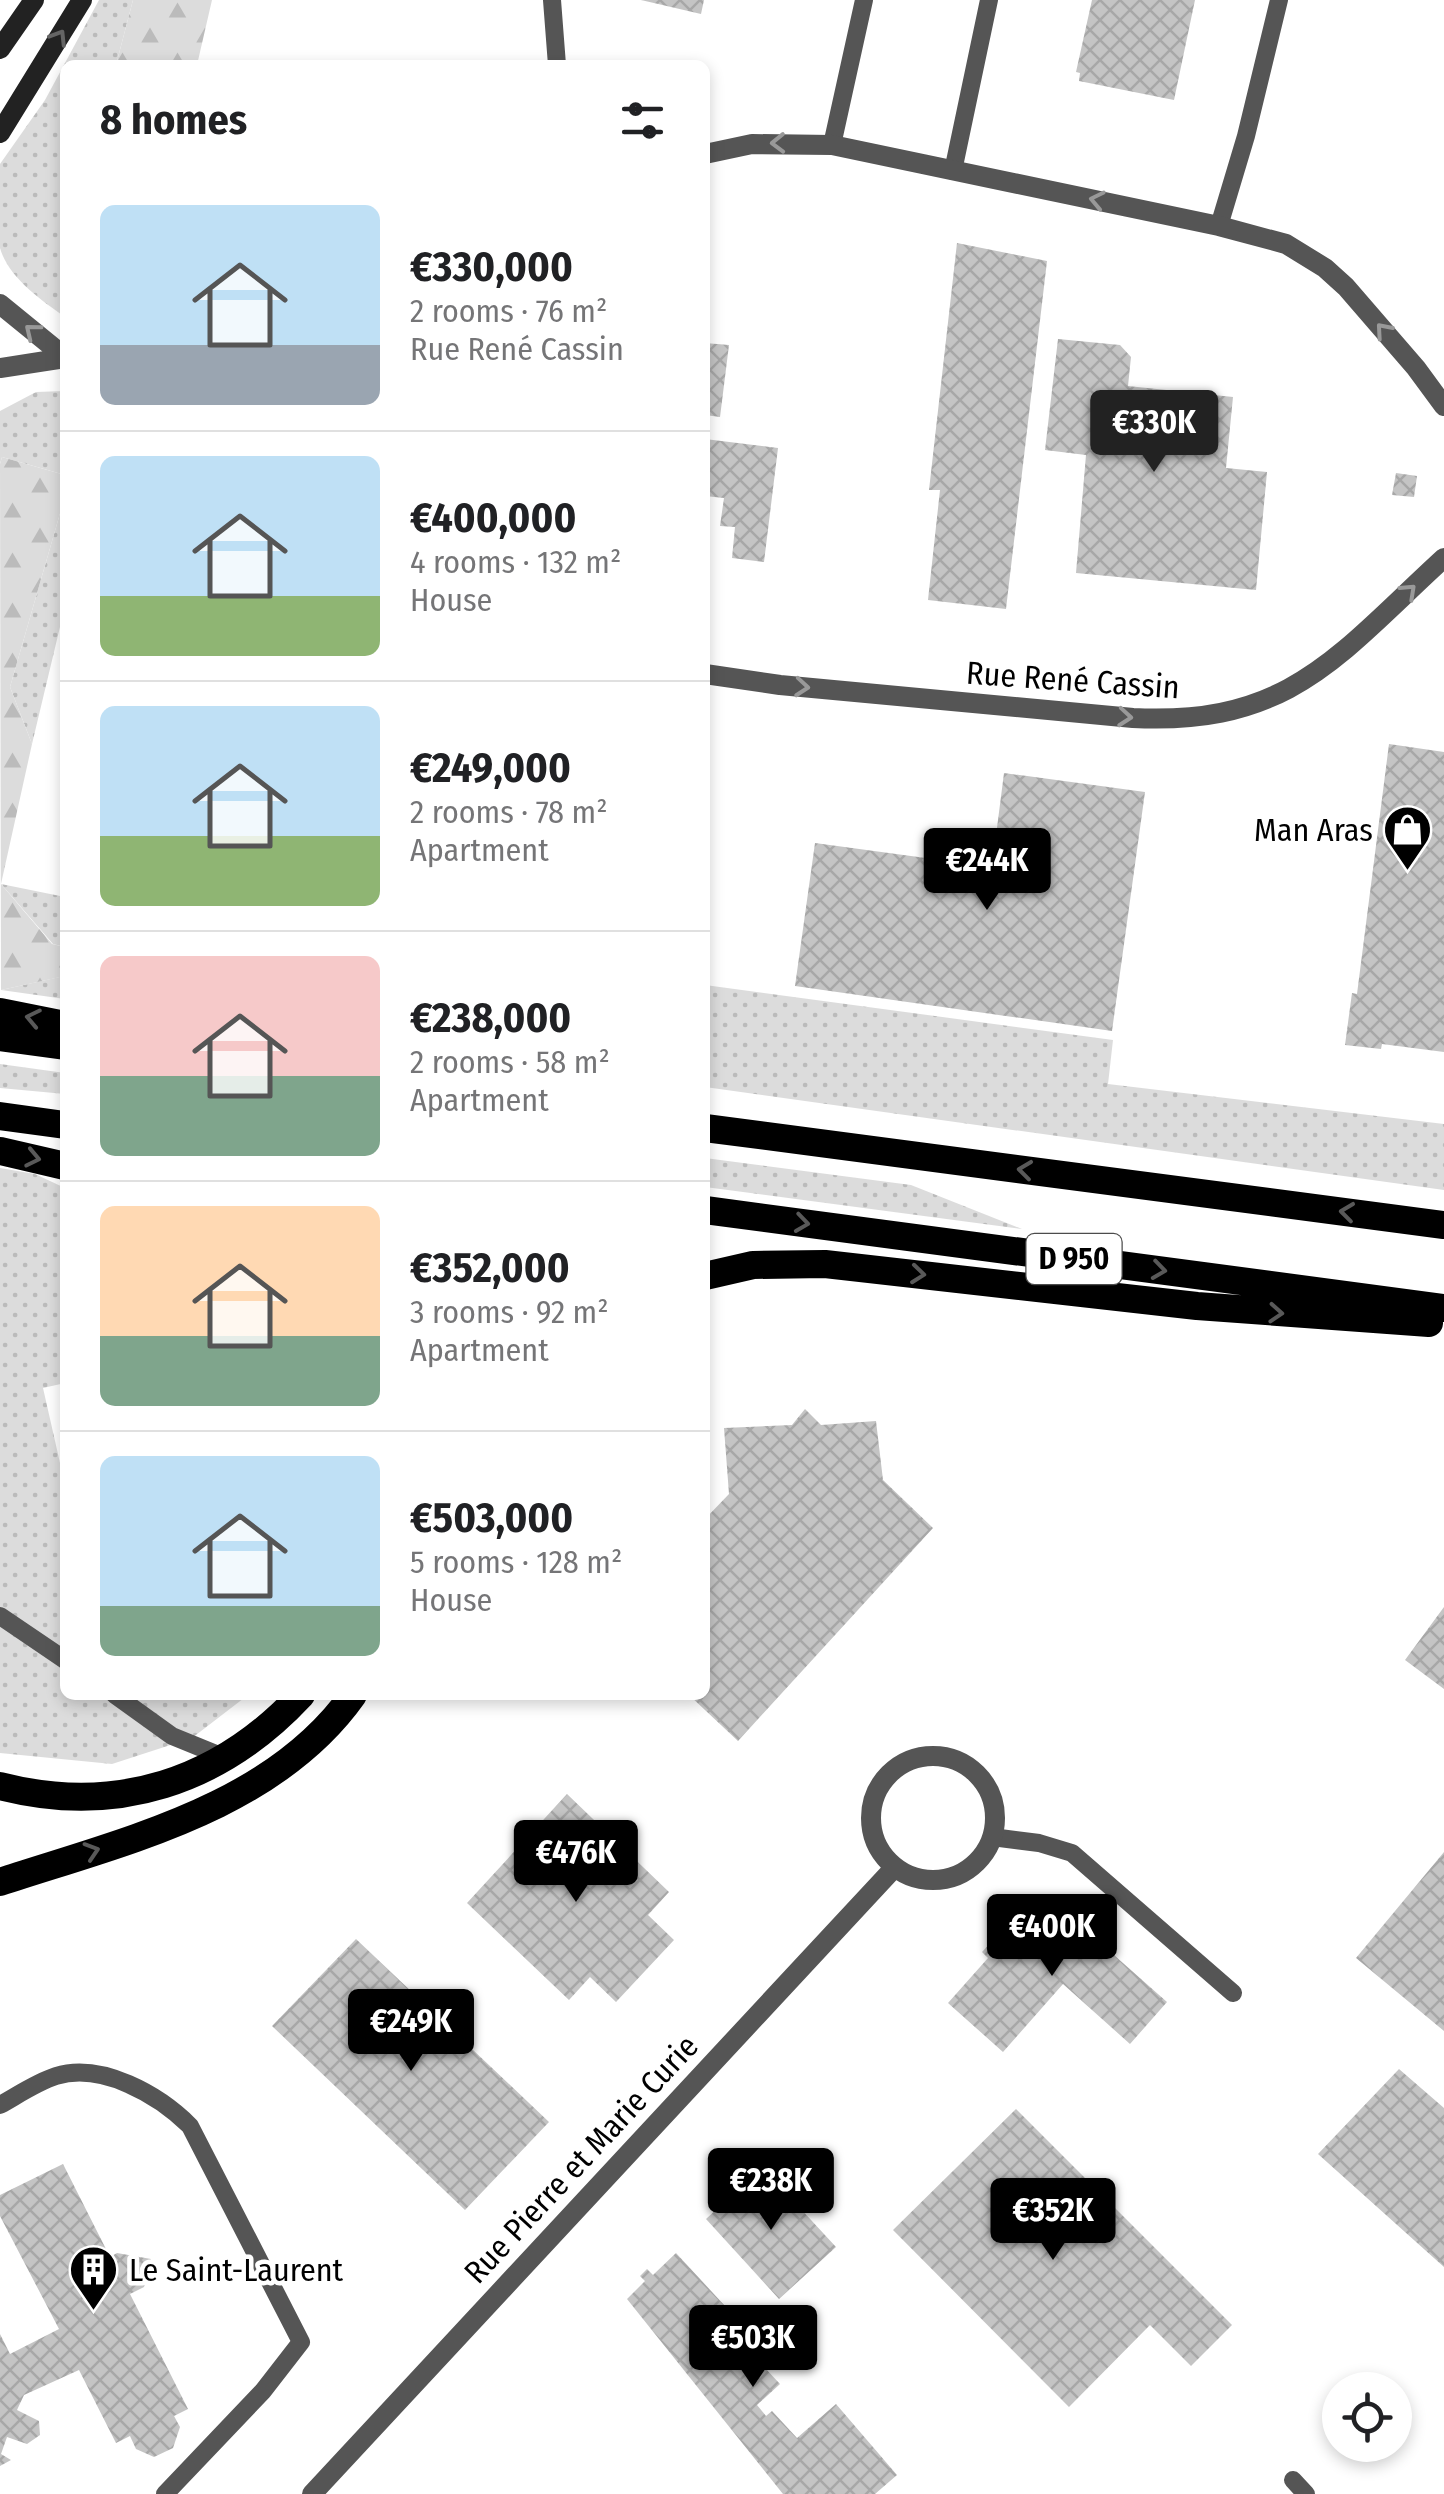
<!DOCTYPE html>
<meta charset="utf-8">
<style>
:root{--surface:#fff;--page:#f2f2f2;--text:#202124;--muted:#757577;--line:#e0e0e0;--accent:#000}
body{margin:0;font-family:"Fira Sans Condensed",sans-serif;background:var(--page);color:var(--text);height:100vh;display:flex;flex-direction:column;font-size:38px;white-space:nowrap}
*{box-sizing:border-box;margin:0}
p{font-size:32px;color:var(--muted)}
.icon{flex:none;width:55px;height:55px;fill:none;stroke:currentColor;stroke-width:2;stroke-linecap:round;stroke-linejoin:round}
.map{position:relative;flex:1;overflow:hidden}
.drawer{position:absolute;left:60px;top:60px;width:650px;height:1640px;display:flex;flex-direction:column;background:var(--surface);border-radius:15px;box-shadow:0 5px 15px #0003}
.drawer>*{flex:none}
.fabs{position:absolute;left:1322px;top:2372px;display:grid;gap:20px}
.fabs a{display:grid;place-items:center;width:90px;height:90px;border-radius:50%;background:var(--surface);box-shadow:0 5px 15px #0003;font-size:50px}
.price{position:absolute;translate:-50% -85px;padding:0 22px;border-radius:10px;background:var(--accent);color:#fff;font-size:32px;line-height:65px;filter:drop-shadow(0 2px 5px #0008)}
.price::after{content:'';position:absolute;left:50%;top:60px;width:30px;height:22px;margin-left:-15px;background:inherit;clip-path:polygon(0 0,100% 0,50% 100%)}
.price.active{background:#222;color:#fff}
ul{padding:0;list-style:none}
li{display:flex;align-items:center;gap:30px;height:250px;padding:0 40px}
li+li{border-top:2px solid var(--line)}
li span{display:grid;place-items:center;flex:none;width:280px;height:200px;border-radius:15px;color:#555}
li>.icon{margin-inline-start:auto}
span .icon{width:120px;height:120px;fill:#fffc;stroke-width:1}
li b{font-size:42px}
h2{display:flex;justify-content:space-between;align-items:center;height:120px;padding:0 40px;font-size:42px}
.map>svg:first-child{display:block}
.grass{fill:url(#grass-dots)}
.forest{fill:url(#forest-firs)}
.building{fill:url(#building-cross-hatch)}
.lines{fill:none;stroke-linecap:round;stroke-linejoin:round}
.service{stroke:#555;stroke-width:18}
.minor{stroke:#555;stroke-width:20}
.secondary{stroke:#222;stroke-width:20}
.trunk{stroke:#000;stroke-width:28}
.oneway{stroke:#646464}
.oneway2{stroke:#999}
.oneway3{stroke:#595959}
.labels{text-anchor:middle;stroke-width:9;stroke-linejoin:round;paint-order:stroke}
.shield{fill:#fff;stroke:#4c4c4c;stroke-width:2.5}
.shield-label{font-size:30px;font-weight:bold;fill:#000}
.street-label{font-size:32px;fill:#000;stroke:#fff}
.poi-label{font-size:32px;fill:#000;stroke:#fff;text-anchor:end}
</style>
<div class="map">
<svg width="1444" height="2494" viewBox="0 0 1444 2494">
<defs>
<pattern id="grass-dots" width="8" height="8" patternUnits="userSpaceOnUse" patternTransform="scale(2.5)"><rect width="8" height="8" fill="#dcdcdc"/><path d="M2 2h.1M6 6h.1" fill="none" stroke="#bbb" stroke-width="1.8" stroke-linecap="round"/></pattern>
<pattern id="forest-firs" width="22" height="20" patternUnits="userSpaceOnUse" patternTransform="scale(2.5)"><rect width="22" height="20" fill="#dcdcdc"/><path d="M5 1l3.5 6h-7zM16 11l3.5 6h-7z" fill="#bbb"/></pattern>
<pattern id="building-cross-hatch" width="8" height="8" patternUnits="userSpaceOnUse" patternTransform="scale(2.5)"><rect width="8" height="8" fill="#c4c4c4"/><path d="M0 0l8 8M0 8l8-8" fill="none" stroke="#a7a7a7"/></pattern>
</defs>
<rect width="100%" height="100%" fill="#fff"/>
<!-- grass -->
<path class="grass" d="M99 0H133L116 65H65V317C41 300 8 277 0 248V164L45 100Z
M65 391V475L2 457 0 464V411L36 392Z
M65 496V606L32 744 10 687Z
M1 884 65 897V947L53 944Z
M64 976 65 999 1 990Z
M705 985 1113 1040 1108 1084 1444 1124V1190L705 1087Z
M0 1064 65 1073V1094L0 1088Z
M705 1158 911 1185 1022 1229 705 1187Z
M0 1168 35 1174 65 1188V1383L43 1388 65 1485V1695H248L192 1738 112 1764 0 1753Z"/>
<!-- forest -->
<path class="forest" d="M133 0H212L197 65H116Z
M2 457 65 475V496L10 687 32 744 1 884 52 944 65 947V976L1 990 0 464Z"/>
<!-- building -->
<path class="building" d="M641 0H704L701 14Z
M1092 0H1195L1174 100 1079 81 1080 73 1076 72Z
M957 243 1047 261 1006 609 928 600 940 490H929Z
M1058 339 1120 345 1131 357 1128 386 1233 397 1226 468 1267 472 1256 590 1076 573 1086 455 1045 450Z
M705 343 729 345 720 417 705 415Z
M705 439 778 448 764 562 732 558 735 527 720 526 724 498 705 496Z
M1396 473 1417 476 1414 497 1392 495Z
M1389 744 1444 752V1052L1382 1044 1381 1049 1345 1045 1352 993 1357 994Z
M1004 773 1145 792 1112 1031 795 986 815 843 992 867Z
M805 1409 821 1425 876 1421 883 1480 933 1528 738 1741 689 1695H705V1519L729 1494 724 1428 792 1425Z
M1444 1607V1689L1405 1660Z
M567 1794 669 1892 648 1915 674 1940 616 2002 590 1977 569 2000 467 1903Z
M1444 1852V2031L1356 1958Z
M1045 1894 1167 2002 1130 2044 1063 1984 1003 2052 948 2003 988 1958 982 1952 999 1934 1005 1939Z
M356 1939 549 2122 465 2210 272 2026Z
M1399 2069 1444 2108V2267L1318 2154Z
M1016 2109 1232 2325 1191 2366 1150 2325 1069 2407 893 2230Z
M63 2164 110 2257 117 2253 151 2259 144 2287 130 2294 188 2409 174 2416 180 2427 173 2448 154 2457 136 2449 130 2436 116 2443 79 2370 24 2395 17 2410 39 2421 40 2435 27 2444 7 2437 1 2454 11 2460 0 2466V2334L10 2354 59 2329 0 2216V2195Z
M762 2167 836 2247 779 2299 706 2219Z
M676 2253 774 2359 765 2368 780 2384 757 2405 766 2416 772 2411 797 2438 836 2404 897 2475 875 2494H783L627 2299 645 2281 640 2276 647 2269 653 2275Z"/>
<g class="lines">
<!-- service -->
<path class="service" d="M552 0 557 65
M832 145 864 0
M953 171 989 0
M1219 226 1246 136 1279 0
M0 1616 65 1660
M115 1695 172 1736 226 1758
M992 1837 1039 1843 1072 1853 1233 1993
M0 2105C18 2095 37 2082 56 2076 102 2062 159 2095 190 2126L301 2342 263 2391 165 2494
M1293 2480 1306 2494"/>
<!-- minor -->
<path class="minor" d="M705 154 752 144 832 145 1219 226 1286 244 1325 268 1346 287 1416 368 1444 406
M0 304 65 357
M0 368 65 358
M705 674 780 685 1133 718C1290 726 1338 655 1444 558
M871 1818a62 62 0 1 1 124 0a62 62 0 1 1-124 0Z
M312 2494 895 1867"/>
<!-- secondary -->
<path class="secondary" d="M0 49 34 0
M0 133 82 0"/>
<!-- trunk -->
<path class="trunk" d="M0 1012 65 1025
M0 1037 65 1046
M0 1116 65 1125
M705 1128 1444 1225
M0 1151 65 1166
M705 1210 1444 1308
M705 1276 753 1265 825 1264 1197 1306 1429 1323
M0 1786C116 1816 220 1782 301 1695
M0 1882C124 1841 273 1808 353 1695"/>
</g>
<!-- one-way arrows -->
<defs><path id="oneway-chevron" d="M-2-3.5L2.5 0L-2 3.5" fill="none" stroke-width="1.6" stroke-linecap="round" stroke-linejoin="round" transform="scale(2.5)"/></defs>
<use class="oneway" href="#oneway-chevron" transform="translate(59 37) rotate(-58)"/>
<g class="oneway2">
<use href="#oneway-chevron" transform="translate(778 143) rotate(179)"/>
<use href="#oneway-chevron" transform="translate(1097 200) rotate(-168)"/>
<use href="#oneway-chevron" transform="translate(1383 330) rotate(-131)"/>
<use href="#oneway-chevron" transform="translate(32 331) rotate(-141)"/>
<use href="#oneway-chevron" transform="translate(1409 591) rotate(-43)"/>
<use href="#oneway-chevron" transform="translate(802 687) rotate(5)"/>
<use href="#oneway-chevron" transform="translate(1125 717) rotate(5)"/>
</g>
<g class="oneway3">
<use href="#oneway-chevron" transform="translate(33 1018) rotate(-168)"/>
<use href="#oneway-chevron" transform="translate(33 1158) rotate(12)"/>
<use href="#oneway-chevron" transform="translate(1025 1170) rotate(-173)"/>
<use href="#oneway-chevron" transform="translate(1347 1212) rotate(-173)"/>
<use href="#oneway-chevron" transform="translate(802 1223) rotate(8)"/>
<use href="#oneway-chevron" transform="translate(1159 1270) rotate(8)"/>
<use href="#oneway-chevron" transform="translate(918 1274) rotate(6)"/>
<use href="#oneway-chevron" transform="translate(1276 1313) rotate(4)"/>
<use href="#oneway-chevron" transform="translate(92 1851) rotate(-18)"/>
</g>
<!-- icons -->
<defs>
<symbol id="shop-pin" viewBox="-11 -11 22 30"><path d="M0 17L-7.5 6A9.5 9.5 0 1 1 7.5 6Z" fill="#000" stroke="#fff"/><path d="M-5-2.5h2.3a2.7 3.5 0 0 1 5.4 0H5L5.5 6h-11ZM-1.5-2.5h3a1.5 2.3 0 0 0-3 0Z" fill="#fff"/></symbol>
<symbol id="building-pin" viewBox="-11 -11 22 30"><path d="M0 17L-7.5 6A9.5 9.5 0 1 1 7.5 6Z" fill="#000" stroke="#fff"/><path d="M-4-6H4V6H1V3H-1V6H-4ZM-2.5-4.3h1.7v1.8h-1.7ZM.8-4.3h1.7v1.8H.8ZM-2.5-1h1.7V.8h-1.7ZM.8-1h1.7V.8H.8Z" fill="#fff"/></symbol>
</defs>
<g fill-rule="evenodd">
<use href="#shop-pin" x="1380" y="802" width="55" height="75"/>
<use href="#building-pin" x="66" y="2242" width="55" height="75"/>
</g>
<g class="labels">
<!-- shield labels -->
<rect class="shield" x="1026.5" y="1234" width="95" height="50" rx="8"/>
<g class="shield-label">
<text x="1074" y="1269">D 950</text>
</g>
<!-- street labels -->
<g class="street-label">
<text transform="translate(1073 680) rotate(4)" y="11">Rue René Cassin</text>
<text transform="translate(581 2159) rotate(-47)" y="11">Rue Pierre et Marie Curie</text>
</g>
<!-- poi labels -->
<g class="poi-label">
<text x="1373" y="841">Man Aras</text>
<text x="129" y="2281" text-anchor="start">Le Saint-Laurent</text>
</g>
</g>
</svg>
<div class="fabs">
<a><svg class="icon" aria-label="locate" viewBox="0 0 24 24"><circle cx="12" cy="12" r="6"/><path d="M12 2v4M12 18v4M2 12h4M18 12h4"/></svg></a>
</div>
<b class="price active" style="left:1154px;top:475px">€330K</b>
<b class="price" style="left:987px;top:913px">€244K</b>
<b class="price" style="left:576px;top:1905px">€476K</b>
<b class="price" style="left:1052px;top:1979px">€400K</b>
<b class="price" style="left:411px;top:2074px">€249K</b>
<b class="price" style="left:771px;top:2233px">€238K</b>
<b class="price" style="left:1053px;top:2263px">€352K</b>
<b class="price" style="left:753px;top:2390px">€503K</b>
<section class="drawer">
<h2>8 homes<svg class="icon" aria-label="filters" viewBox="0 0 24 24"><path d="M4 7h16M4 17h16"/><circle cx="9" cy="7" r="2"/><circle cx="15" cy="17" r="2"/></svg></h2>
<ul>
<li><span style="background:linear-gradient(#bfe0f5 70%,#9aa5b1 0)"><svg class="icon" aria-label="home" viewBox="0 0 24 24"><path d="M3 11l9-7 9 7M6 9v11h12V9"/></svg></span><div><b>€330,000</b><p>2 rooms · 76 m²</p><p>Rue René Cassin</p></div></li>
<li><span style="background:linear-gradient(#bfe0f5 70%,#8fb573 0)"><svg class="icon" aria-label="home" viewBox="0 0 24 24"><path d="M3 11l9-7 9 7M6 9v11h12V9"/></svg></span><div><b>€400,000</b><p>4 rooms · 132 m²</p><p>House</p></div></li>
<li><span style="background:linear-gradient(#bfe0f5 65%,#8fb573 0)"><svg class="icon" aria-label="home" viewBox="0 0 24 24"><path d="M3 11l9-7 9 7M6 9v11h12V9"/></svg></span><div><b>€249,000</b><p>2 rooms · 78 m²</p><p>Apartment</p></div></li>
<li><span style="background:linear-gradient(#f6c9c9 60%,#7fa58c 0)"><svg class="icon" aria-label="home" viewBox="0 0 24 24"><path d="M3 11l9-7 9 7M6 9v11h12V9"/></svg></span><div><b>€238,000</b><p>2 rooms · 58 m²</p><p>Apartment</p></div></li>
<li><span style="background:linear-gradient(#ffd9b3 65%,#7fa58c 0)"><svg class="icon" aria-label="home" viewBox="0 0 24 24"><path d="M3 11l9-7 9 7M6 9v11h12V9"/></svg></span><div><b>€352,000</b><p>3 rooms · 92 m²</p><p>Apartment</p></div></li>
<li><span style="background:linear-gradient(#bfe0f5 75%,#7fa58c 0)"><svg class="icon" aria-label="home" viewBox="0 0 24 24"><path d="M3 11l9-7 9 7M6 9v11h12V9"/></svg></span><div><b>€503,000</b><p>5 rooms · 128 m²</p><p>House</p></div></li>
</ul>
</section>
</div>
